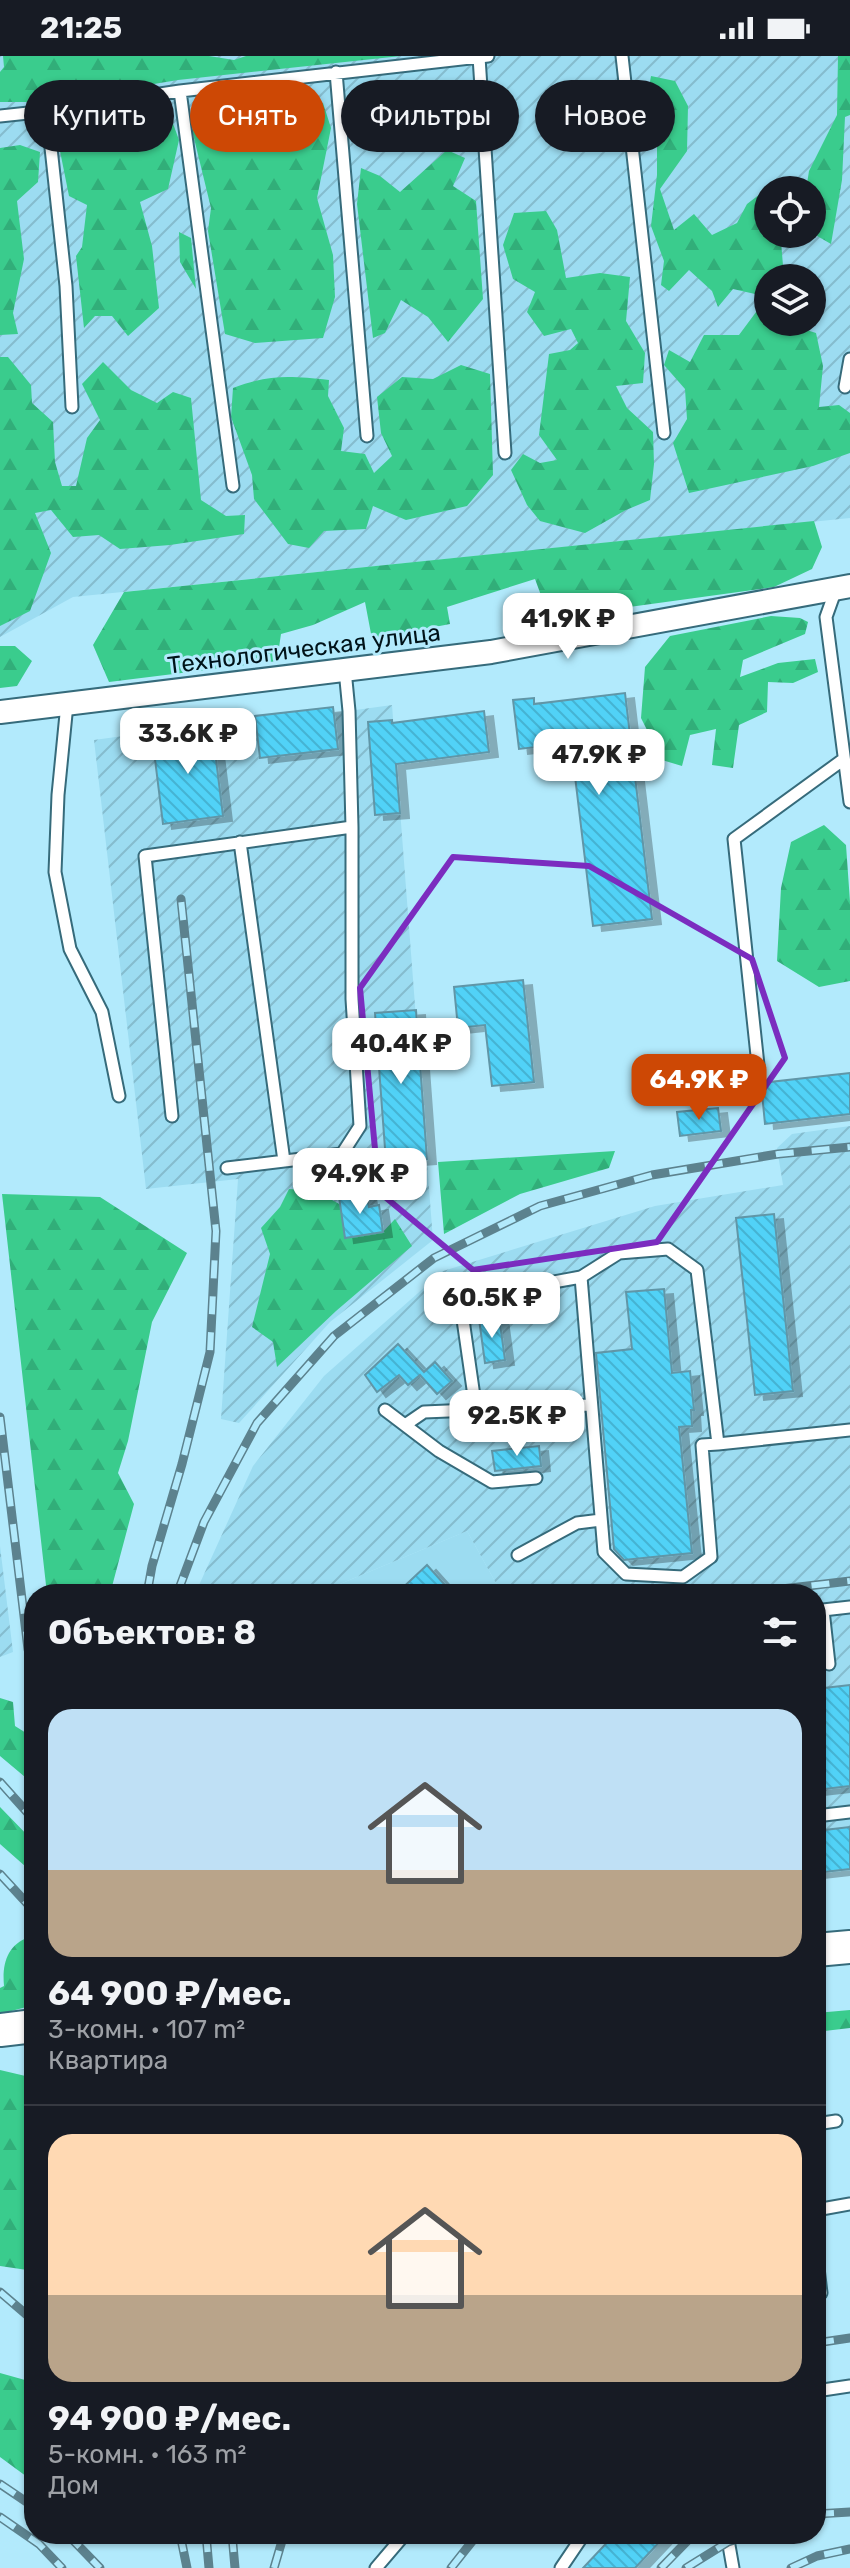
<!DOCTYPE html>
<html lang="ru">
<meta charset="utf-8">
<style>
:root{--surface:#171b24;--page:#20242c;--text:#f1f3f6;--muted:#9ea1a6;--line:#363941;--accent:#cd4805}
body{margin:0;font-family:Rubik,sans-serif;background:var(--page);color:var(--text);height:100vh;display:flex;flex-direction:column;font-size:30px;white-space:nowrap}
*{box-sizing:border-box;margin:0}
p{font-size:26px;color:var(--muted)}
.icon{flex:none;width:44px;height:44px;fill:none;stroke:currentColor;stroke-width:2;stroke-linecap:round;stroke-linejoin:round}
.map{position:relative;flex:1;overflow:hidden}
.panel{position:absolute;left:24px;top:1528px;width:802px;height:960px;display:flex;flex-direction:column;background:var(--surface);border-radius:32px;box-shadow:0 2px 6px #0004}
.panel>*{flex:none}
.hud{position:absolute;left:24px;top:24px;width:802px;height:72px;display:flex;gap:16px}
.controls{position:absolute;left:754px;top:120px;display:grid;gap:16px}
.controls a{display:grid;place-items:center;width:72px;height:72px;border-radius:50%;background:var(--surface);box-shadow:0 2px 6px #0004;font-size:40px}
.price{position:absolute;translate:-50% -68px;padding:0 18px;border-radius:16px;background:#fff;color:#222;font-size:26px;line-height:52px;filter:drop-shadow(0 2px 4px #0008)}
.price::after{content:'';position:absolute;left:50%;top:48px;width:24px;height:18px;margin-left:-12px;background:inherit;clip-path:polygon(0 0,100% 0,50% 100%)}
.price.current{background:var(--accent);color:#fff}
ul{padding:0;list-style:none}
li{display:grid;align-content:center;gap:16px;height:424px;padding:0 24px}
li+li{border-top:2px solid var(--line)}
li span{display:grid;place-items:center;height:248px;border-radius:24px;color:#555}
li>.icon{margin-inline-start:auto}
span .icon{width:144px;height:144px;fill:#fffc;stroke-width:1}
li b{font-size:34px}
h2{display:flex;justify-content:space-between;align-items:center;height:96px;padding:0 24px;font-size:34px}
.chip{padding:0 28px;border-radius:36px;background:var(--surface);box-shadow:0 2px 6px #0004;font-size:28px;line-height:72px}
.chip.current{background:var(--accent);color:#fff}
.status{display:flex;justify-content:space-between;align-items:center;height:56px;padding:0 40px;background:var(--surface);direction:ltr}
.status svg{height:22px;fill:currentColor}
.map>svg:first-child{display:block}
.built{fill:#9cdcf1}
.industrial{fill:url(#industrial-furrows);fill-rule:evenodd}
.forest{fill:url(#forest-firs)}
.building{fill:url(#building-back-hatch);stroke:#6196a7;stroke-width:2;filter:url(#shadow)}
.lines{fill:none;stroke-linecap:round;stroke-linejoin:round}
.lane-casing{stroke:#366b7b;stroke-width:15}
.street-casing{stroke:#366b7b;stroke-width:26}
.secondary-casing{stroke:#366b7b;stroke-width:36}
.lane{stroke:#fff;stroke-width:11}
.street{stroke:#fff;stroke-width:22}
.secondary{stroke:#fff;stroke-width:32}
.rail-casing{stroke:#5c828e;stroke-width:9}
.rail{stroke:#b2eafc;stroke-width:6;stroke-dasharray:18;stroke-linecap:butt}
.marked{fill:none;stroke:#7b2cbf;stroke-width:6;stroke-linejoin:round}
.labels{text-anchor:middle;stroke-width:6;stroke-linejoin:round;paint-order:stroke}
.street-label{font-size:24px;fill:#001319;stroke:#b2eafc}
</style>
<div class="status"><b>21:25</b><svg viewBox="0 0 49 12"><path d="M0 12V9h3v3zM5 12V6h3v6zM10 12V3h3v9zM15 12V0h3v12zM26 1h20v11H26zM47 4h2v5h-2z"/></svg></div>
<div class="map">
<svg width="850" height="2512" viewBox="0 0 850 2512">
<defs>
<pattern id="industrial-furrows" width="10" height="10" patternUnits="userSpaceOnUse" patternTransform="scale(2)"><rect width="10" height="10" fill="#9cdcf1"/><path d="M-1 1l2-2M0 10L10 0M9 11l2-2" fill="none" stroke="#85bcce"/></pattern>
<pattern id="forest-firs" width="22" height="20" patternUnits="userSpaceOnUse" patternTransform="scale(2)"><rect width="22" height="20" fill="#3acc8d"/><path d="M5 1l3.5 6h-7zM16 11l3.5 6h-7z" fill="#31ae79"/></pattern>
<pattern id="building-back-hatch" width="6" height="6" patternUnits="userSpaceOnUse" patternTransform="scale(2)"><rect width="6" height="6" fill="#51d2f7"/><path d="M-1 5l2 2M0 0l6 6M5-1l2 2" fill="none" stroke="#45b3d3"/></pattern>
<filter id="shadow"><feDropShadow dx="9" dy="5" stdDeviation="0" flood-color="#0004"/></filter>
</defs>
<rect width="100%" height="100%" fill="#b2eafc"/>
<!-- built -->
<path class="built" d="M467 1475 502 1538H316Z"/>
<!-- industrial -->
<path class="industrial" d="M0 0H850V462L73 541 0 581ZM768 134H812V178H768ZM768 222H812V266H768Z
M392 649 433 1184 330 1266 239 1367 221 1363 238 1123 146 1133 94 684 333 651 334 657Z
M850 1070V1813L816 1817V1538H502L467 1475 316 1538H195L253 1410 324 1320 443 1215 655 1150 783 1129 777 1092 792 1078Z
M0 1490 13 1596 0 1601Z"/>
<!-- forest -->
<path class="forest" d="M3 0H209L234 4 246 0H401L178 24 45 46H0V16L4 11Z
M838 0H850V59L845 61 842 124 831 188 812 177V134H806L809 115 837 59Z
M651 20 675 25 688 50 687 95 660 133 674 174 694 158 712 179 737 167 747 148 764 135 768 140V178H804L781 185 784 222H768V266H794V270L816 277 823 310 819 351 839 349 850 357V397L813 410 689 437 673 387 687 363 685 333 664 309 669 294 690 306 704 279H739L762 248 755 238 733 233 718 251 712 235 689 214 669 235 661 229 664 205 651 170 657 119V81L647 43Z
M284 44 323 47 331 72 317 142 333 199 335 241 323 282 255 287 225 278 208 175 211 152 192 74 211 56Z
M171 62 179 84 168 133 140 146 152 190 159 252 128 280 112 260H95L84 272 76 200 82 191 87 149 69 140 58 85 84 73Z
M20 89 40 96 38 126 17 145 24 203 13 257 18 278 0 279V92Z
M447 94 465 102 453 130 476 145 483 243 448 286 428 261 401 244 385 277 373 282 357 148 361 112 380 120 400 136Z
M546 155 557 174 566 222 600 217 630 221 626 265 645 297 643 327 616 330 627 352 653 376 654 408 650 444 626 454 585 477 540 465 527 449 511 414 523 398 540 407 557 404 539 379 549 298 570 294 578 287 571 273 544 280 527 256 535 236 513 223 503 189 514 157Z
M179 176 191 182 196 233 180 206Z
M0 301H8L31 329 32 347 53 366 55 406 62 430H76L87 382 100 364 82 328 103 306 131 334 157 347 173 336 191 342 201 444 226 460 245 459 244 478 170 489 120 493 99 479 73 481 51 454 35 457 51 497 30 555 0 570Z
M461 309 490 318 493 419 467 450 406 464 373 450 366 473 324 475 309 492 288 488 254 443 252 419 231 361 233 332C270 318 290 320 329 324L328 340 344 372 341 395 365 398 374 417 392 400 381 377 377 341 402 321 433 323Z
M814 465 822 491 812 513 774 531 622 552 612 560 550 564 535 523 447 551 450 568 372 583 365 546 313 569 281 578 277 605 109 626 93 589 124 536Z
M771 560 800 562 808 566 805 578 743 604 740 621 778 607 815 603 818 616 793 627 768 626 767 656 739 669 733 712 712 709 716 673 690 679 682 710 662 704 641 662 645 611 670 580Z
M0 590H15L32 605 17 630 0 632Z
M824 769 846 789 850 846V925L819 931 777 905 781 832 791 786Z
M615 1095 609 1112 520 1138 444 1178 438 1106Z
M289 1133 316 1135 341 1149 346 1182 383 1176 395 1163 412 1190 336 1255 277 1311 273 1286 252 1271 270 1198 261 1172 280 1151Z
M2 1138 100 1141 187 1197 152 1266 128 1385 118 1417 134 1448 110 1538H47Z
M0 1642 13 1646 15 1670 34 1682V1733L25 1721 0 1700Z
M0 1751 34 1786V1818L0 1788Z
M29 1881 34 1884V1949L0 1958V1932L4 1930C2 1908 7 1889 29 1881Z
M850 1954V1972L816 1976V1957Z
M0 2014 34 2022V2215L0 2210Z
M0 2317 25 2324 34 2320V2426L0 2401Z"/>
<!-- building -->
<path class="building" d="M625 637 652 863 593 870 571 687 519 693 513 644 534 642V648Z
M333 651 338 693 260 702 255 660Z
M484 655 489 696 396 708 400 757 375 759 368 666 392 664V667Z
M212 671 223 760 163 768 152 679Z
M523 924 534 1026 492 1030 485 969 458 972 454 931Z
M416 954 427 1103 386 1106 375 957Z
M850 1017V1058L765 1068 761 1027Z
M718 1052 721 1075 680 1080 677 1056Z
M367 1137 369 1151 379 1149 383 1176 345 1182 339 1141Z
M774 1158 793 1335 755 1339 736 1162Z
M664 1233 672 1317 690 1315 694 1354H691L692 1370 679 1371 692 1497 624 1504 614 1493 596 1297 632 1293 626 1236Z
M499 1260 505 1304 485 1307 479 1263Z
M398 1288 424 1316 435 1306 452 1325 437 1338 420 1319 408 1329 399 1319 377 1336 365 1319Z
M539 1390 541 1410 495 1415 492 1395Z
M427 1509 453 1538H396Z
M850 1629V1730L816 1734V1633Z
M850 1771V1813L816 1817V1775Z
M615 2478H667L635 2512H583Z"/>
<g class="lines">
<defs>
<path id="lane" d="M622 0 664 377
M479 1 505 397
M336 16 367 380
M180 35 233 430
M47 55 66 230 72 351
M0 60 47 55 180 35 488 0
M845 331 850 303
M836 533 826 561 850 746
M67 648 58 739 55 816 70 893 102 956 119 1040
M240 786 284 1105
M758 1009 734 783 844 703
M172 1060 145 800 352 771
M342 1098 349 1128 385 1122
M227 1112 342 1098 360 1070 352 943V771L349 655 345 614
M385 1354 439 1395 492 1426 536 1422
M476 1354 460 1243 581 1221
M405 1369 424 1356 590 1349
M718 1388 697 1214 668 1193 619 1197 581 1221 604 1496 626 1518 683 1521 711 1501 702 1389 718 1388 850 1374
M518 1499 577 1467 601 1464
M829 1608 823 1554 850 1551
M816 1760 850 1756
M816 2068 836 2065
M816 2154 850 2148
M816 2195 821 2237
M816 2335 850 2330
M727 2478 733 2512
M376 2512 405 2478
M561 2512 584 2478"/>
<path id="street" d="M0 656 491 596 850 530"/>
<path id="secondary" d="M816 1894 850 1891
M0 1974 34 1970"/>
</defs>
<!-- lane casing -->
<use href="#lane" class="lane-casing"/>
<!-- street casing -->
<use href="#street" class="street-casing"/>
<!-- secondary casing -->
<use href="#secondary" class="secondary-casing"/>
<!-- lane -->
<use href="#lane" class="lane"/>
<!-- street -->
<use href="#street" class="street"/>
<!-- secondary -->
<use href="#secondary" class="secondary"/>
<defs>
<path id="rail" d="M0 1361 28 1593 34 1616
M147 1538 152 1510 182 1408 210 1296 216 1175 181 843
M177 1538 204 1466 257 1367 334 1280 434 1202 540 1150 652 1119 778 1098 850 1091
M740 1538 850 1525
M0 1726 34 1764
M0 1818 34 1855
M0 2236 34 2265
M816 2287 850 2282
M0 2428 34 2451
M816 2458 850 2456
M0 2461 39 2488 62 2512
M67 2478 100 2512
M180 2478 187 2512
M206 2478 209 2512
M232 2478 235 2512
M274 2512 284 2478
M451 2512 478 2478
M661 2512 694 2478
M686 2512 728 2486 753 2478
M791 2512 817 2500 850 2493"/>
</defs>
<!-- rail casing -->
<use href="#rail" class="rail-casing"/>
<!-- rail -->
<use href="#rail" class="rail"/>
</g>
<!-- marked area -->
<path class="marked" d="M453 801 589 810 752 903 785 1002 657 1186 473 1214 379 1136 360 932Z"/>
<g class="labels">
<!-- street labels -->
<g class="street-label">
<text transform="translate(304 593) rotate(-7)" y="8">Технологическая улица</text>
</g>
</g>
</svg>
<div class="controls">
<a><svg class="icon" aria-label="locate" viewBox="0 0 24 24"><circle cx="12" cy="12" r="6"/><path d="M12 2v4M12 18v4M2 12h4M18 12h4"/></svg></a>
<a><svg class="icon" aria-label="layers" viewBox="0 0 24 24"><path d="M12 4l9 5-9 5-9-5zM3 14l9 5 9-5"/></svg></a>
</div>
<b class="price" style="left:568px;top:605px">41.9K ₽</b>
<b class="price" style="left:188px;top:720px">33.6K ₽</b>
<b class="price" style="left:599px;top:741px">47.9K ₽</b>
<b class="price" style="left:401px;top:1030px">40.4K ₽</b>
<b class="price current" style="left:699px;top:1066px">64.9K ₽</b>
<b class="price" style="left:360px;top:1160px">94.9K ₽</b>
<b class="price" style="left:492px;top:1284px">60.5K ₽</b>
<b class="price" style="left:517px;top:1402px">92.5K ₽</b>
<div class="hud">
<a class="chip">Купить</a>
<a class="chip current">Снять</a>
<a class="chip">Фильтры</a>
<a class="chip">Новое</a>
</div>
<section class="panel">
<h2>Объектов: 8<svg class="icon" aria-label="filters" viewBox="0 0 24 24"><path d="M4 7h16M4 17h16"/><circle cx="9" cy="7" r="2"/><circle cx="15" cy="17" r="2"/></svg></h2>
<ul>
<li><span style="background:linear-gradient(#bfe0f5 65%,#b9a48a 0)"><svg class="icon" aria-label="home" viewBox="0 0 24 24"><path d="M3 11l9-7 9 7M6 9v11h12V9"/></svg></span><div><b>64 900 ₽/мес.</b><p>3-комн. · 107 m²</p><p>Квартира</p></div></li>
<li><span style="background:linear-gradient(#ffd9b3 65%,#b9a48a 0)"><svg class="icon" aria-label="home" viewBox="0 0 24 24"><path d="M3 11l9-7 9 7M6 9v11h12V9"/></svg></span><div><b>94 900 ₽/мес.</b><p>5-комн. · 163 m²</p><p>Дом</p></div></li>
</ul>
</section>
</div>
